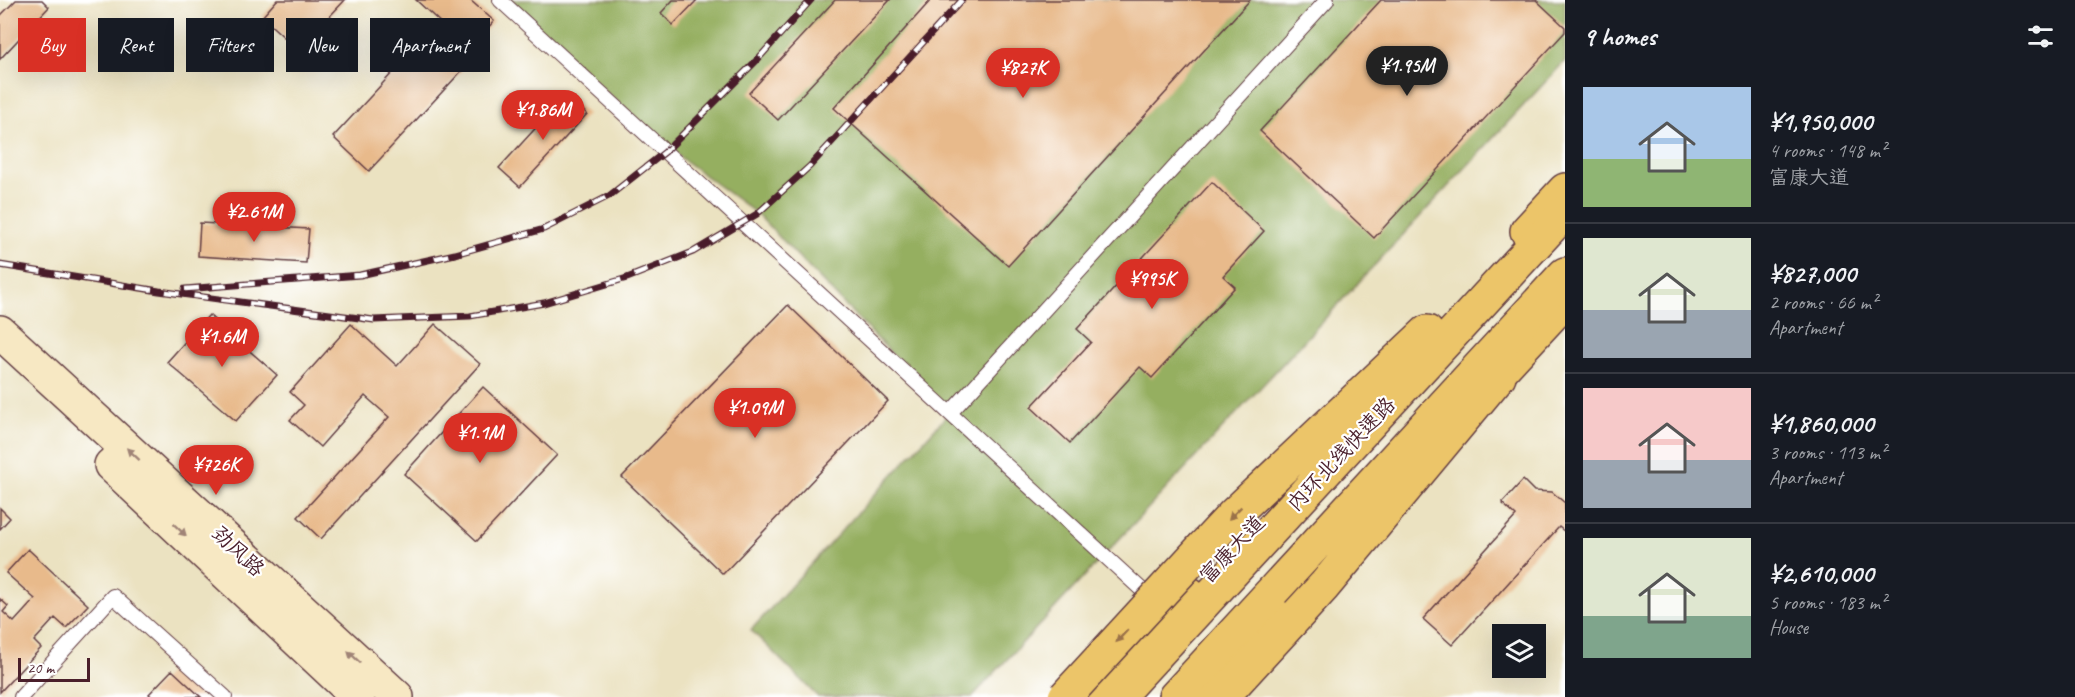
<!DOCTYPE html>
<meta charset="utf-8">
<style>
:root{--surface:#171b24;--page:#242831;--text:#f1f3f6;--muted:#9ea1a6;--line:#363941;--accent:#d93025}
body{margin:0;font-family:Caveat,"LXGW WenKai TC",sans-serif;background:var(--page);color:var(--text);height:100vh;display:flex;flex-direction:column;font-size:22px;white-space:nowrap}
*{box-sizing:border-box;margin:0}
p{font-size:20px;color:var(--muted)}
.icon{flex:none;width:33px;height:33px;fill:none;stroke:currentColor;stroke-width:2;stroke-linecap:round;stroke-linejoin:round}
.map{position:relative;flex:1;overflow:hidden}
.details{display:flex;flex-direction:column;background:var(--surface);width:510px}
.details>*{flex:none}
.hud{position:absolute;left:18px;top:18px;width:570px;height:54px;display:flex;gap:12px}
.controls{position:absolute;left:1492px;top:624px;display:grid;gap:12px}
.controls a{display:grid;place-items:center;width:54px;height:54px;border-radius:0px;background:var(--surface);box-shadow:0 6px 24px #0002;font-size:30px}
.scale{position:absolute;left:18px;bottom:15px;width:72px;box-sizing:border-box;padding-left:6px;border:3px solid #4a1f2b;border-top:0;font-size:16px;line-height:21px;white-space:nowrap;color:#4a1f2b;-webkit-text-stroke:4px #fff;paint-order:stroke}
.price{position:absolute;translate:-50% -51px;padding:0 14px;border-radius:21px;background:var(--accent);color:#fff;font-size:20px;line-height:39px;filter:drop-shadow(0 2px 3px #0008)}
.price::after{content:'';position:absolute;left:50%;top:36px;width:18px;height:14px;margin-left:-9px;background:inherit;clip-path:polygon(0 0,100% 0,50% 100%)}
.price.current{background:#222;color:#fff}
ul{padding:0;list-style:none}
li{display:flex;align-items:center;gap:18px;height:150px;padding:0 18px}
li+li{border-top:2px solid var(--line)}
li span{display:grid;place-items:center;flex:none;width:168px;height:120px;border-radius:0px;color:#555}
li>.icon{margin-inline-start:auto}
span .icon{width:72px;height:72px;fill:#fffc;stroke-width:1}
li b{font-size:26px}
h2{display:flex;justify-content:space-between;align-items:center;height:72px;padding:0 18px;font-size:26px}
.pill{padding:0 21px;border-radius:0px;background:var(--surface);box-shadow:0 6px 24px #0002;font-size:21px;line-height:54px}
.pill.current{background:var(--accent);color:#fff}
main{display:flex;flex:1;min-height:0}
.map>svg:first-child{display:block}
.forest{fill:#95af61;stroke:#706746;stroke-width:1.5}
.building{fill:#e8ba8b}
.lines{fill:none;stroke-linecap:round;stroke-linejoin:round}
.lane-casing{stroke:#623c42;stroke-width:16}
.secondary-casing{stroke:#623c42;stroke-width:36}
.primary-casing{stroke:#623c42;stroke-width:36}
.highway-casing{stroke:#623c42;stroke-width:36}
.lane{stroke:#fff;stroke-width:14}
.secondary{stroke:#f7e8c3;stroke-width:33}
.primary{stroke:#ecc569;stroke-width:33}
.highway{stroke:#ecc569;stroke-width:33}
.rail-casing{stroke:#4a1f2b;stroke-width:7}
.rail{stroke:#fff;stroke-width:4.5;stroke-dasharray:14;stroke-linecap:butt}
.highway-bridge-casing{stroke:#623c42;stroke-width:36;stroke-linecap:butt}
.highway-bridge{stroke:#ecc569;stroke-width:33}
.oneway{fill:#a08477}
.oneway2{fill:#9b724a}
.labels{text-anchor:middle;stroke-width:4.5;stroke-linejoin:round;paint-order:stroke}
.street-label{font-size:21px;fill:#4a1f2b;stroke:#fff}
</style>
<main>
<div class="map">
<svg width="1565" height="697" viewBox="0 0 1565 697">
<rect width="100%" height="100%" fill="#fff"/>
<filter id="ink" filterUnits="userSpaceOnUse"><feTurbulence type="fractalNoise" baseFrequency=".0167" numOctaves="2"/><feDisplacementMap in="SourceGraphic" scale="12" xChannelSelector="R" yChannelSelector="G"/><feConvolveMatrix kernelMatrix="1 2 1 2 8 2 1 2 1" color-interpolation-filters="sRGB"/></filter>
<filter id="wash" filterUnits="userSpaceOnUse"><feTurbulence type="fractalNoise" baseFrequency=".008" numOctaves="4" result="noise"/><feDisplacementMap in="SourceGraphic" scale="24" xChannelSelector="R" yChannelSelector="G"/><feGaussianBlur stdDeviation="1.35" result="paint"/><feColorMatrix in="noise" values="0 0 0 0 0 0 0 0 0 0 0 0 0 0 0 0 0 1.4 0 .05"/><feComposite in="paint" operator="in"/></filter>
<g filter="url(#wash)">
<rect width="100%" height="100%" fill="#ebe2c1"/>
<!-- forest -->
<path class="forest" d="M504 0H1565V61L972 697H818L751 630 949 413 757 214 669 149Z"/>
<g id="blocks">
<!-- building -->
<path class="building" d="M16 0H42L49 7 0 59V16Z
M277 0H345L298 50 262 17Z
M416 0H470L494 21 469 49Z
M673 0H697L673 25 661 13Z
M835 0H890L778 120 749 93Z
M931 0H1250L1008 266 834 108Z
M1381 0H1536L1565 27V32L1374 238 1260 131Z
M432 30 468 64 369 171 333 137Z
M566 95 587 114 520 187 499 168Z
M1212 182 1264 231 1223 276 1235 287 1152 378 1140 367 1070 443 1031 407 1091 342 1077 329Z
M200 223 309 229 306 263 198 256Z
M788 305 888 401 723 574 622 477Z
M209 315 277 375 236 421 167 362Z
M351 324 397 366 435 324 480 364 321 539 298 517 389 417 365 396 320 447 290 420 304 405 290 392Z
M483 387 557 455 477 541 404 474Z
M1523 480 1534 491 1552 492 1565 503V532L1559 527 1452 645 1423 619 1516 516 1502 503Z
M0 508 10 518 0 529Z
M28 549 88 605 66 628 55 618 34 641 41 648 0 692V599L8 606 3 612 14 622 35 599 6 573Z
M172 670 201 697H152L149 694Z"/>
</g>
</g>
<g filter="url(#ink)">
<use href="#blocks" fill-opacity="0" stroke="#623c42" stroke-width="1.5"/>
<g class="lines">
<defs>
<path id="lane" d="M500 0 1155 602
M950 413 1327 0
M21 697 113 596 225 697"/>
<path id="secondary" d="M0 332 397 697
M111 465 358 697"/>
<path id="primary" d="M1527 231 1565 190
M1477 396 1565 301
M1094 697 1190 594
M1199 697 1275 615"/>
<path id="highway" d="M1204 546 1234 514 1427 332
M1117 697 1565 212
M1175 697 1565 274
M1222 697 1324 586 1499 376"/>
</defs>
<!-- lane casing -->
<use href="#lane" class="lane-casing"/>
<!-- secondary casing -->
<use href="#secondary" class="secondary-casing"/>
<!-- primary casing -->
<use href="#primary" class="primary-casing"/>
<!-- highway casing -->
<use href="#highway" class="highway-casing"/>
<!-- lane -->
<use href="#lane" class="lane"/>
<!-- secondary -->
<use href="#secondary" class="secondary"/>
<!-- primary -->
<use href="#primary" class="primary"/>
<!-- highway -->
<use href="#highway" class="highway"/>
<defs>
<path id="rail" d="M0 265 159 291 374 320 470 316 544 303 627 278 693 252 757 214 810 166 962 0
M185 289 360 275 455 254 544 229 609 196 665 152 758 59 811 0"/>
</defs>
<!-- rail casing -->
<use href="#rail" class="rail-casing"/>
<!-- rail -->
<use href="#rail" class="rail"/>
<defs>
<path id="highway-bridge" d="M1065 697 1204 546"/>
</defs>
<!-- highway-bridge casing -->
<use href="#highway-bridge" class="highway-bridge-casing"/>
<!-- highway-bridge -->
<use href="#highway-bridge" class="highway-bridge"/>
</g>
<!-- one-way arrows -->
<defs><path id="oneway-solid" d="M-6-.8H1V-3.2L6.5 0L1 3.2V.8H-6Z" transform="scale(1.5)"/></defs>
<g class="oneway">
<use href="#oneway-solid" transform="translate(133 454) rotate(-137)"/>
<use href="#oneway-solid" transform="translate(180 530) rotate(43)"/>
<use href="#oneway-solid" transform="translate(354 657) rotate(-137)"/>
</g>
<g class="oneway2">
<use href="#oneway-solid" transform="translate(1235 513) rotate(135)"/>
<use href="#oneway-solid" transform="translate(1122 636) rotate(133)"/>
</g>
</g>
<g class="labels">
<!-- street labels -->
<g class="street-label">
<text transform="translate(1341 454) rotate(-47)" y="7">内环北线快速路</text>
<text transform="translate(1232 549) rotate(-47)" y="7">富康大道</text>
<text transform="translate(238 551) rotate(43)" y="7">劲风路</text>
</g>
</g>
</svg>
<div class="controls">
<a><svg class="icon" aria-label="layers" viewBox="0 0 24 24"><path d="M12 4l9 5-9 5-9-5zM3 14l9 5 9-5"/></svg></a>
</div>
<div class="scale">20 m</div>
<b class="price current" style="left:1407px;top:97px">¥1.95M</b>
<b class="price" style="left:1023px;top:99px">¥827K</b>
<b class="price" style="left:543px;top:141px">¥1.86M</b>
<b class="price" style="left:254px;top:243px">¥2.61M</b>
<b class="price" style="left:1152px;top:310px">¥995K</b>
<b class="price" style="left:222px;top:368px">¥1.6M</b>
<b class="price" style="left:755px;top:439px">¥1.09M</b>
<b class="price" style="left:480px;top:464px">¥1.1M</b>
<b class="price" style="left:216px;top:496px">¥726K</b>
<div class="hud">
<a class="pill current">Buy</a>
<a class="pill">Rent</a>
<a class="pill">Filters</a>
<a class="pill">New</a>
<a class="pill">Apartment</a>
</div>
</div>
<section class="details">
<h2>9 homes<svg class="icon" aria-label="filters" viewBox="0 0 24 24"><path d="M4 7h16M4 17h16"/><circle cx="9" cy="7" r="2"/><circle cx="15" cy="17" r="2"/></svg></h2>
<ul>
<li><span style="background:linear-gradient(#a9c7e8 60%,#8fb573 0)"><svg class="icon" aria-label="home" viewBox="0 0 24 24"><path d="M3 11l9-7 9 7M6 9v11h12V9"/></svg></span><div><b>¥1,950,000</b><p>4 rooms · 148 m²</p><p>富康大道</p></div></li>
<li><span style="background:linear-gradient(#dfe7d0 60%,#9aa5b1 0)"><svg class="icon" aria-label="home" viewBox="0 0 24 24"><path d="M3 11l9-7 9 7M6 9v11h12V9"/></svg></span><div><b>¥827,000</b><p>2 rooms · 66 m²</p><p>Apartment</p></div></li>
<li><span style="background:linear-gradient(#f6c9c9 60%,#9aa5b1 0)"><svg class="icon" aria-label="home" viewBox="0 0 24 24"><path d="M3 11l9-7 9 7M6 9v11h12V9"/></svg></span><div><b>¥1,860,000</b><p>3 rooms · 113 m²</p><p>Apartment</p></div></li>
<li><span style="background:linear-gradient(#dfe7d0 65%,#7fa58c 0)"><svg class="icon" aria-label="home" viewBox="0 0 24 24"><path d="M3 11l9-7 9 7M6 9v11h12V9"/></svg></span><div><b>¥2,610,000</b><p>5 rooms · 183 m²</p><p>House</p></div></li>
</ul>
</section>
</main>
